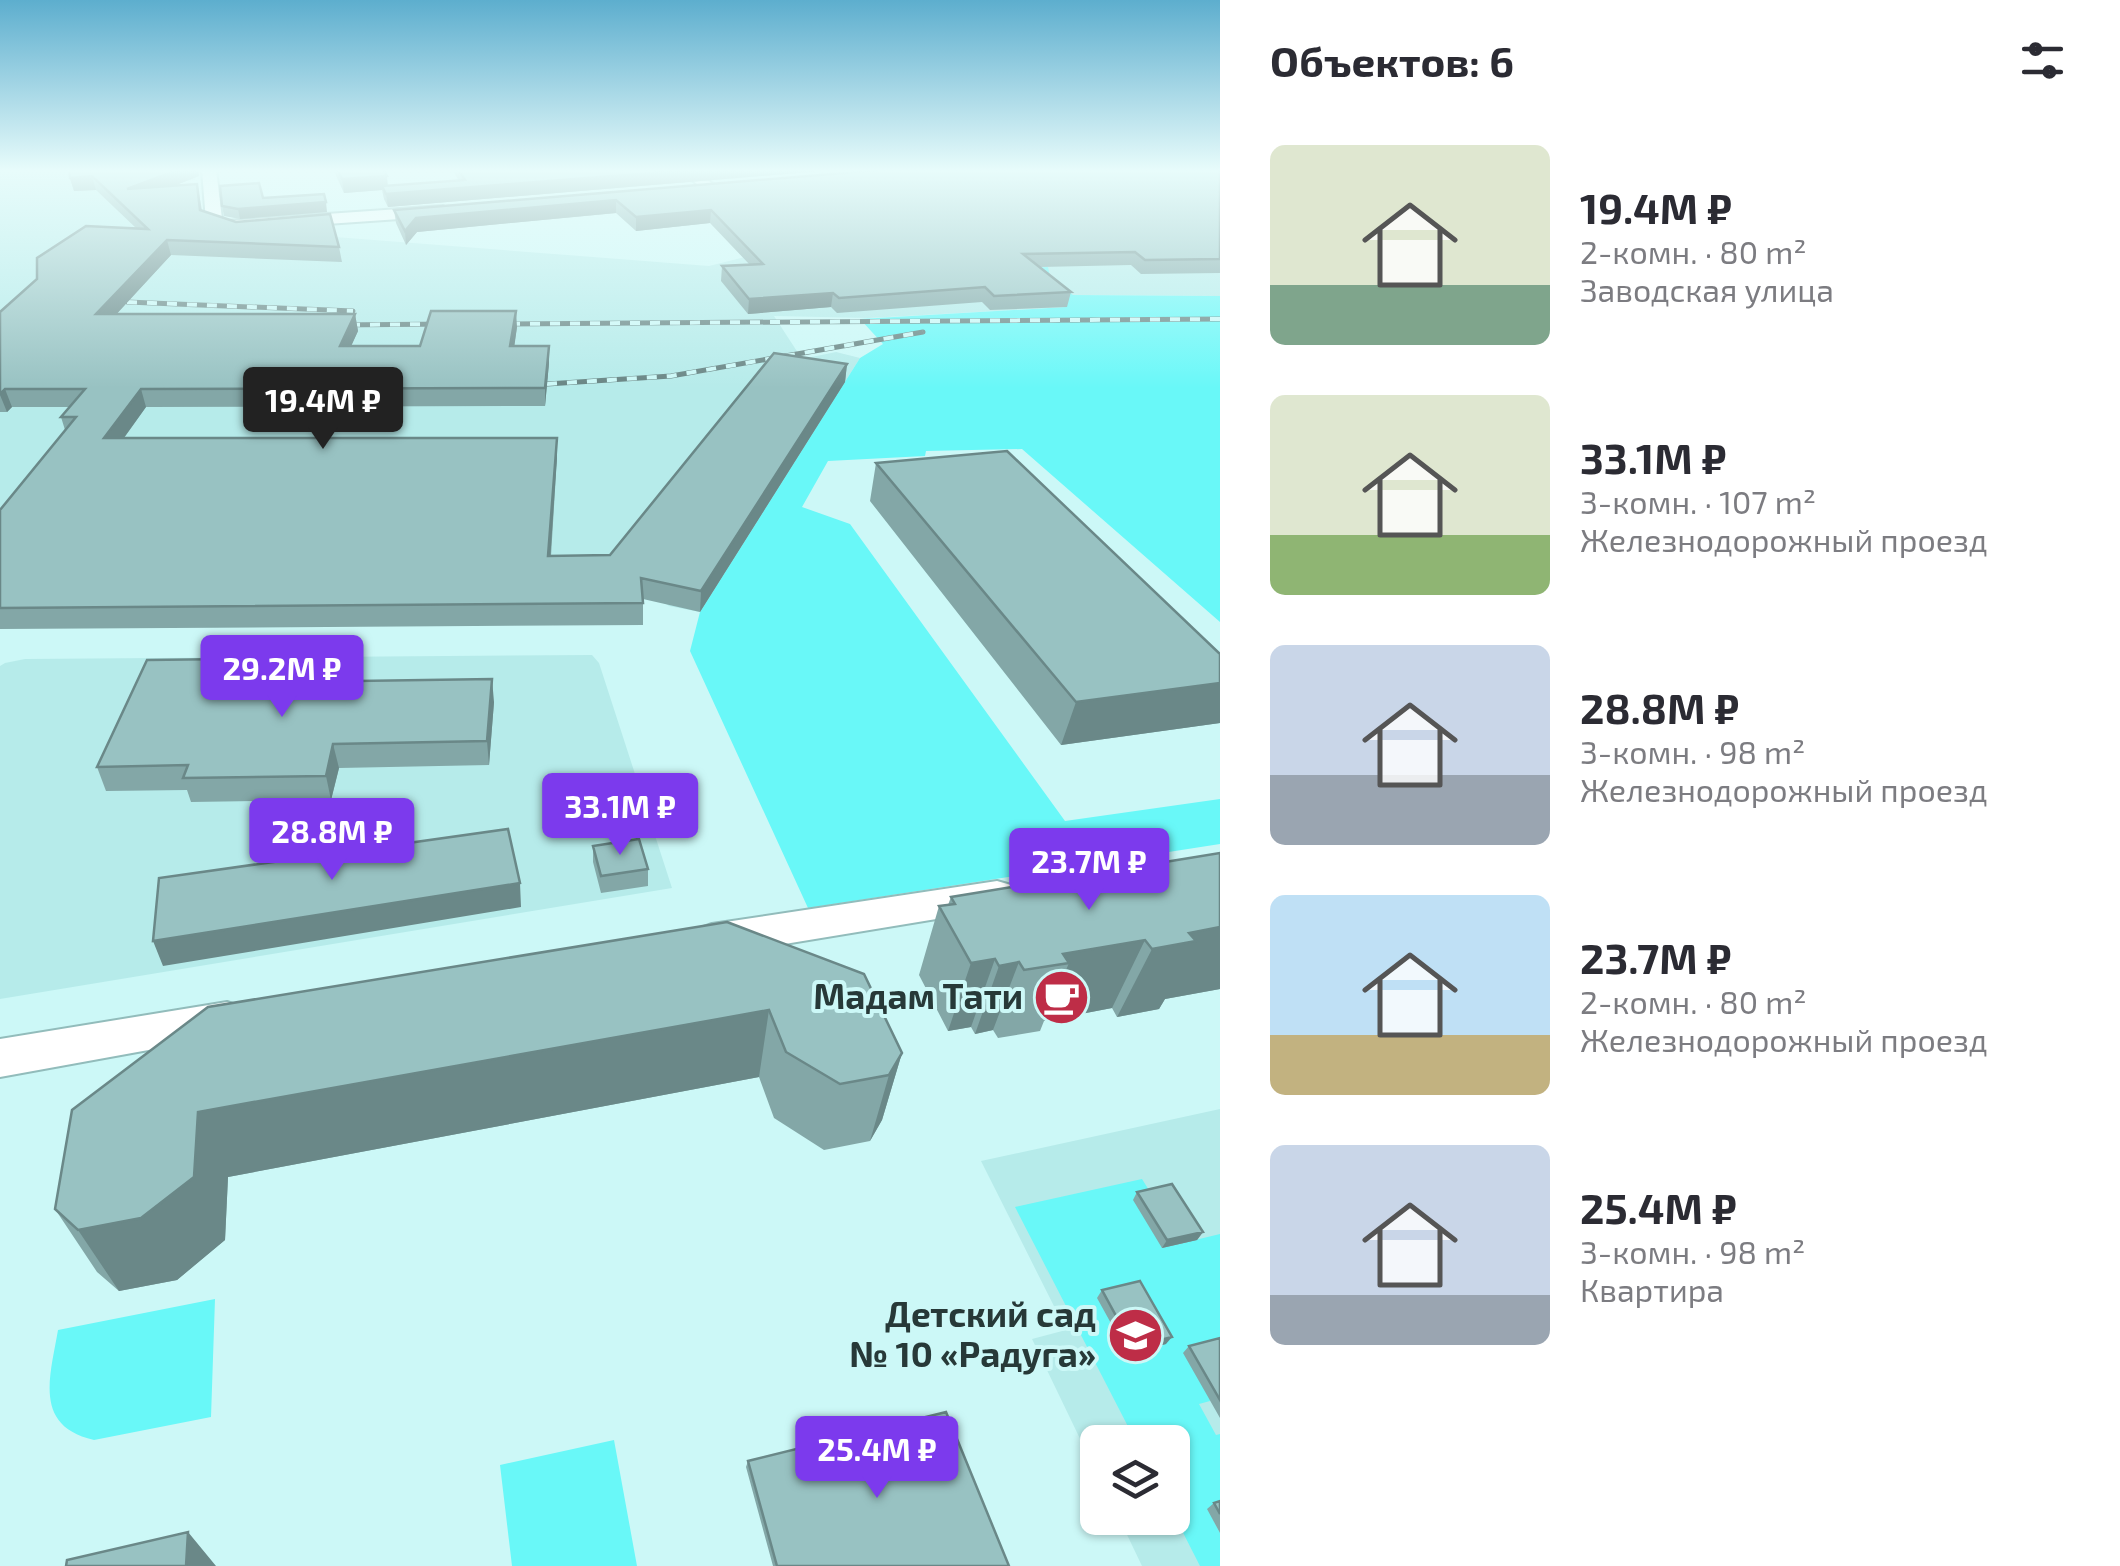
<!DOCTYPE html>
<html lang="ru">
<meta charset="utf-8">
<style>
:root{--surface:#fff;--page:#f7f7f7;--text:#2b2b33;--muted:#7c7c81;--accent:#7c3aed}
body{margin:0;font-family:"Exo 2",sans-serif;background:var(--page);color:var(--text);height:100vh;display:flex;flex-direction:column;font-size:38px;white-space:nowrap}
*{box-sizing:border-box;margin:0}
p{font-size:32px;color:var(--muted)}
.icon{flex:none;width:55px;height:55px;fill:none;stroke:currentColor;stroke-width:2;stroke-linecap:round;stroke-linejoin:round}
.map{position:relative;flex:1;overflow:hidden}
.panel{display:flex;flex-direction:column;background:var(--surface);width:900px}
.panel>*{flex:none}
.tools{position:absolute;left:1080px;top:1425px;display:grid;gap:20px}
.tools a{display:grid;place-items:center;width:110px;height:110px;border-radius:15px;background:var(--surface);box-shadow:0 2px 8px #0004;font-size:50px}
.price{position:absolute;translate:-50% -85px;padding:0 22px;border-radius:10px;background:var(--accent);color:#fff;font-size:32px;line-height:65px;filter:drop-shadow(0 2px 5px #0008)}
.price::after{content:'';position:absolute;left:50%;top:60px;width:30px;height:22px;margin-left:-15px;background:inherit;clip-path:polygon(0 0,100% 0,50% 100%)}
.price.current{background:#222;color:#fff}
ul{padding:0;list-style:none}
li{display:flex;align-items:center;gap:30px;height:250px;padding:0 50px}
li span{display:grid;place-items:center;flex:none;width:280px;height:200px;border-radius:15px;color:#555}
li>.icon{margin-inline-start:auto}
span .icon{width:120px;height:120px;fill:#fffc;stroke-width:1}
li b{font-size:42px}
h2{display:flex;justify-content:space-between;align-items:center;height:120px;padding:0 50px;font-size:42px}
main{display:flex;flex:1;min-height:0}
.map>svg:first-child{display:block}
.built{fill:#b6ebea}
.green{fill:#69f8f8}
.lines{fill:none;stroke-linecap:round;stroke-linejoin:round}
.minor-casing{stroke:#92bcbb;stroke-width:4}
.minor{fill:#fff;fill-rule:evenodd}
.rail-casing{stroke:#698584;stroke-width:5}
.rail{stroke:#ccf8f7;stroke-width:4;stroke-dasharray:10;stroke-linecap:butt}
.wall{fill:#83a7a7}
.shaded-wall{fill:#6a8888}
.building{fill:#98c2c2;stroke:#6a8888;stroke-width:2.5}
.labels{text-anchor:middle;stroke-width:8;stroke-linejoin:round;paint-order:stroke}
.near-poi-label{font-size:35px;font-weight:bold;fill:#273938;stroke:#ccf8f7;text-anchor:end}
</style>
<main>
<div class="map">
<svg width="1220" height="1566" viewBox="0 0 1220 1566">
<rect width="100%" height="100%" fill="#ccf8f7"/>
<!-- built -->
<path class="built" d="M0 169H195V180L169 182 219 228 709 266 749 256 1220 245V296L1073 295 1050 276 1024 267 1067 307 868 318 774 316 802 359 836 352 860 358 700 612 669 606 654 595 0 587Z
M592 655 599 663 672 888 0 999V666L5 663 25 659Z
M1220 1109V1566H1142L1119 1518H1172V1442H1098L1097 1474 1032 1339 1066 1330 981 1161Z"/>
<!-- green -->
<path class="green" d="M1048 267 1050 276 1073 295 1220 296V622L1022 449 926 451 925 456 828 461 802 507 850 524 1065 821 1220 799V844L808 908 690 651 700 612 860 358 883 344 860 319 1066 307 1020 268Z
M1142 1179 1152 1195 1162 1248 1220 1234V1344L1210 1401 1199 1404 1216 1435 1220 1434V1505L1208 1509 1220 1533V1566H1200L1173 1513 1172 1442H1136L1015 1207Z
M215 1299 211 1417 94 1440C33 1426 50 1377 58 1330Z
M614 1440 637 1566H512L500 1465Z"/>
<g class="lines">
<defs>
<path id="minor" d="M202 169H216L222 219 226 221 443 206 451 211 443 216 225 231 206 222Z
M678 169H694L719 189 707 192Z
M997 881 1011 885 1016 895 1011 905 997 909 712 956 698 951 692 940 698 929 712 924Z
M227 1002 242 1007 249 1020 242 1033 0 1077V1039Z"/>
</defs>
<!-- minor casing -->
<use href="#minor" class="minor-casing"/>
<!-- minor -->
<use href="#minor" class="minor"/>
<defs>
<path id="rail" d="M127 302 353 311
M490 324 1220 319
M330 325 455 324
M547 384 671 376 923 332"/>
</defs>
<!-- rail casing -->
<use href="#rail" class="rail-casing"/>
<!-- rail -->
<use href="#rail" class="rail"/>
</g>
<!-- wall -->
<path class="wall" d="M69 169 199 176 176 185 197 184 202 210 236 222 339 247 342 262 171 255 116 314H355L358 331 351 346H420L517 327 514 346H549V363L545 406 146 407 124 438H557V457L551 556 610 555 847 364 845 382 700 612 643 599V625L0 629V510L65 430 61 417 69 407H12L7 412H0V312L136 228 96 190 74 191 70 178Z
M333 169H383L388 186 459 181 452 169H845L388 207 384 199 382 190 344 193Z
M1220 169V273L1141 274 1131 265 1040 267 1071 292 1067 307 990 310 982 302 837 313 831 307 748 314 721 281 722 266 750 265 710 223 636 231 616 213 417 232 406 245 396 223 394 210Z
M222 206 327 212 240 219 224 216Z
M876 463 1220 654V723L1061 745 870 501Z
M235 683 494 702 489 765 339 768 331 800 191 802 187 790 106 791 97 767Z
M593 846 648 869V886L601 893 593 862Z
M1220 853V989L1165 999 1159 1009 1117 1017 1112 1008 1044 1021 1040 1031 998 1038 993 1030 975 1034 971 1027 948 1031 919 975 939 906 948 905 951 897Z
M727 922 902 1053 882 1120 870 1141 824 1150 774 1118 759 1077 228 1177 225 1240 177 1280 119 1291 97 1272 55 1209Z
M1137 1192 1203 1232 1197 1240 1162 1248 1133 1200Z
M1102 1290 1166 1344 1128 1354 1097 1298Z
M1220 1338V1418L1183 1353 1189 1346Z
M748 1461 1009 1566H773L746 1467Z
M1220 1501V1533L1207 1509 1214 1503Z"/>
<!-- shaded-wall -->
<path class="shaded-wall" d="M180 169H199V176L131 203 127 189Z
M700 169H845L388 207 386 194Z
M92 176 96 190 74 191 70 178Z
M387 176 388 189 382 186V190L344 193 342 179Z
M616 200V213L417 232 406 245 405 231 416 218Z
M326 202 327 212 240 219 238 209Z
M711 210 710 223 636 231V217Z
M167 240 171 255 101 331 96 314Z
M833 293 831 307 748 314 749 299Z
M516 311 517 327 512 363 510 346Z
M355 314 358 331 343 364 340 346Z
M549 346V363L545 406V388Z
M847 364 845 382 700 612 701 591Z
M5 389 12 407 7 412 0 395Z
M141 389 146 407 110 457 104 438Z
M557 438V457L549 577 548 556Z
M229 659 235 682 220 683Z
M492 679 494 702 489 765 487 741Z
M1220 683V723L1061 745 1076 702Z
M333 744 339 768 331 800 326 776Z
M520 883 521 907 163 966 153 941Z
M1220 927V989L1165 999 1159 1009 1117 1017 1152 949 1189 933Z
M1145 940 1112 1008 1044 1021 1069 963 1063 954Z
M995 959 971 1027 948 1031 971 963Z
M1019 962 993 1030 975 1034 999 966Z
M769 1010 759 1077 228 1177 225 1240 177 1280 119 1291 78 1230 198 1112Z
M902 1053 882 1120 870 1141 889 1075Z
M1203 1232 1197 1240 1162 1248 1167 1240Z
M1172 1337 1166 1344 1128 1354 1133 1347Z
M188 1532 216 1566H186Z"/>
<!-- building -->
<path class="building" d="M69 169H180L127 189 197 184 200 210 236 222 330 214 339 247 167 240 96 314H355L340 346H420L431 311H516L510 346H549L545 388 141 389 104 438H557L548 556 610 555 774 353 847 364 701 591 641 578 643 603 0 608V510L76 417H61L85 389H5L0 394V312L37 279V258L86 226 148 229 92 176 70 178Z
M337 169H383L387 176 342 179Z
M458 169H700L386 194 382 186 465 180Z
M893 169H1220V259L1145 260 1135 252 1023 254 1071 292 994 296 985 287 839 298 833 293 749 299 722 266 763 264 711 210 636 217 616 200 416 218 405 231 394 210Z
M259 183 263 198 324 194 326 202 238 209 222 206 220 186Z
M1007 451 1220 654V683L1076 702 876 463Z
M229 659 220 683 492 679 487 741 333 744 326 776 183 778 188 765 97 767 147 660Z
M508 829 520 883 153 941 159 878Z
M639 839 648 869 601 876 593 846Z
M1220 853V927L1189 933 1196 941 1152 949 1145 940 1063 954 1069 963 1024 970 1019 962 999 966 995 959 971 963 939 906 955 904 951 897Z
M727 922 864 974 902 1053 889 1075 840 1084 786 1052 769 1010 198 1112 194 1177 141 1218 78 1230 55 1209 72 1110 208 1007Z
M1172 1184 1203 1232 1167 1240 1137 1192Z
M1140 1281 1172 1337 1133 1347 1102 1290Z
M1220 1338V1400L1189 1346Z
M946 1412 1009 1566H777L748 1461Z
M1220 1501V1514L1214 1503Z
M188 1532 186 1566H66L67 1560Z"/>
<!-- sky -->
<linearGradient id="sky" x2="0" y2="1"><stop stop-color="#5daece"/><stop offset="0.44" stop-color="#e8fcfb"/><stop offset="1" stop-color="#e8fcfb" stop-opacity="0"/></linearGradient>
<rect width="1220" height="388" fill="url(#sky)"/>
<!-- icons -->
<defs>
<symbol id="cafe-disc" viewBox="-11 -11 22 22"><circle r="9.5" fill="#be2d47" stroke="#ccf8f7"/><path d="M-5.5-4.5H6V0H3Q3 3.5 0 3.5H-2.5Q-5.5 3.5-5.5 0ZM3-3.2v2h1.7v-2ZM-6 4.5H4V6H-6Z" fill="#fff"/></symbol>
<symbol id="school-disc" viewBox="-11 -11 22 22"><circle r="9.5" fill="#be2d47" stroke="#ccf8f7"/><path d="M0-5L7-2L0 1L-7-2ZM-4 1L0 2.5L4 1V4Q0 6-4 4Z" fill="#fff"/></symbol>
</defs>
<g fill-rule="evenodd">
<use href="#cafe-disc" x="1030" y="966" width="63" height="63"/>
<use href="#school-disc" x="1104" y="1304" width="63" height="63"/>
</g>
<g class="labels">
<!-- near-poi labels -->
<g class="near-poi-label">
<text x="1023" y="1009">Мадам Тати</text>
<text x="1096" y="1327">Детский сад<tspan x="1096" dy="40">№ 10 «Радуга»</tspan></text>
</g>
</g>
</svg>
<div class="tools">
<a><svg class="icon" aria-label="layers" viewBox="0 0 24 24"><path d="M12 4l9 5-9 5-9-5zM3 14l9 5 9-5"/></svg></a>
</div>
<b class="price current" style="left:323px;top:452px">19.4M ₽</b>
<b class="price" style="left:282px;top:720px">29.2M ₽</b>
<b class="price" style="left:620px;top:858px">33.1M ₽</b>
<b class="price" style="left:332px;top:883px">28.8M ₽</b>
<b class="price" style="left:1089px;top:913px">23.7M ₽</b>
<b class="price" style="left:877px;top:1501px">25.4M ₽</b>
</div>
<section class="panel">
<h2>Объектов: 6<svg class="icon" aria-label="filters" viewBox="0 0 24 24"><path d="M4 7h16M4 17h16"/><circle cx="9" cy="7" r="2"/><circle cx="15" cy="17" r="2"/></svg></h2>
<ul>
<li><span style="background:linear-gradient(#dfe7d0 70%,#7fa58c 0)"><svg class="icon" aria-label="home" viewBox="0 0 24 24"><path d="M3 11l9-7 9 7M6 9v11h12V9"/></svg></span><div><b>19.4M ₽</b><p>2-комн. · 80 m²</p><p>Заводская улица</p></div></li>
<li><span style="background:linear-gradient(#dfe7d0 70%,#8fb573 0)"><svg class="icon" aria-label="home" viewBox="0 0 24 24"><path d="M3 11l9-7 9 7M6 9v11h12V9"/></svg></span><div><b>33.1M ₽</b><p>3-комн. · 107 m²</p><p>Железнодорожный проезд</p></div></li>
<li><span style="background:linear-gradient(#c9d6e8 65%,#9aa5b1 0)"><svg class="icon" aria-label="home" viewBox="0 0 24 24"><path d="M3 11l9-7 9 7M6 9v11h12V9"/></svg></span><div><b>28.8M ₽</b><p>3-комн. · 98 m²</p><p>Железнодорожный проезд</p></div></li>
<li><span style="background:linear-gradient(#bfe0f5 70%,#c2b280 0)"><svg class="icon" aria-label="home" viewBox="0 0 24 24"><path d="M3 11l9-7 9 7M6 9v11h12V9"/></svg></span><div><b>23.7M ₽</b><p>2-комн. · 80 m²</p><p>Железнодорожный проезд</p></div></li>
<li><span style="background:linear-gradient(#c9d6e8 75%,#9aa5b1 0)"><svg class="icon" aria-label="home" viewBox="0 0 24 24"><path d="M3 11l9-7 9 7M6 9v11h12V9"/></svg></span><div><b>25.4M ₽</b><p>3-комн. · 98 m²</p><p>Квартира</p></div></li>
</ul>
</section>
</main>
